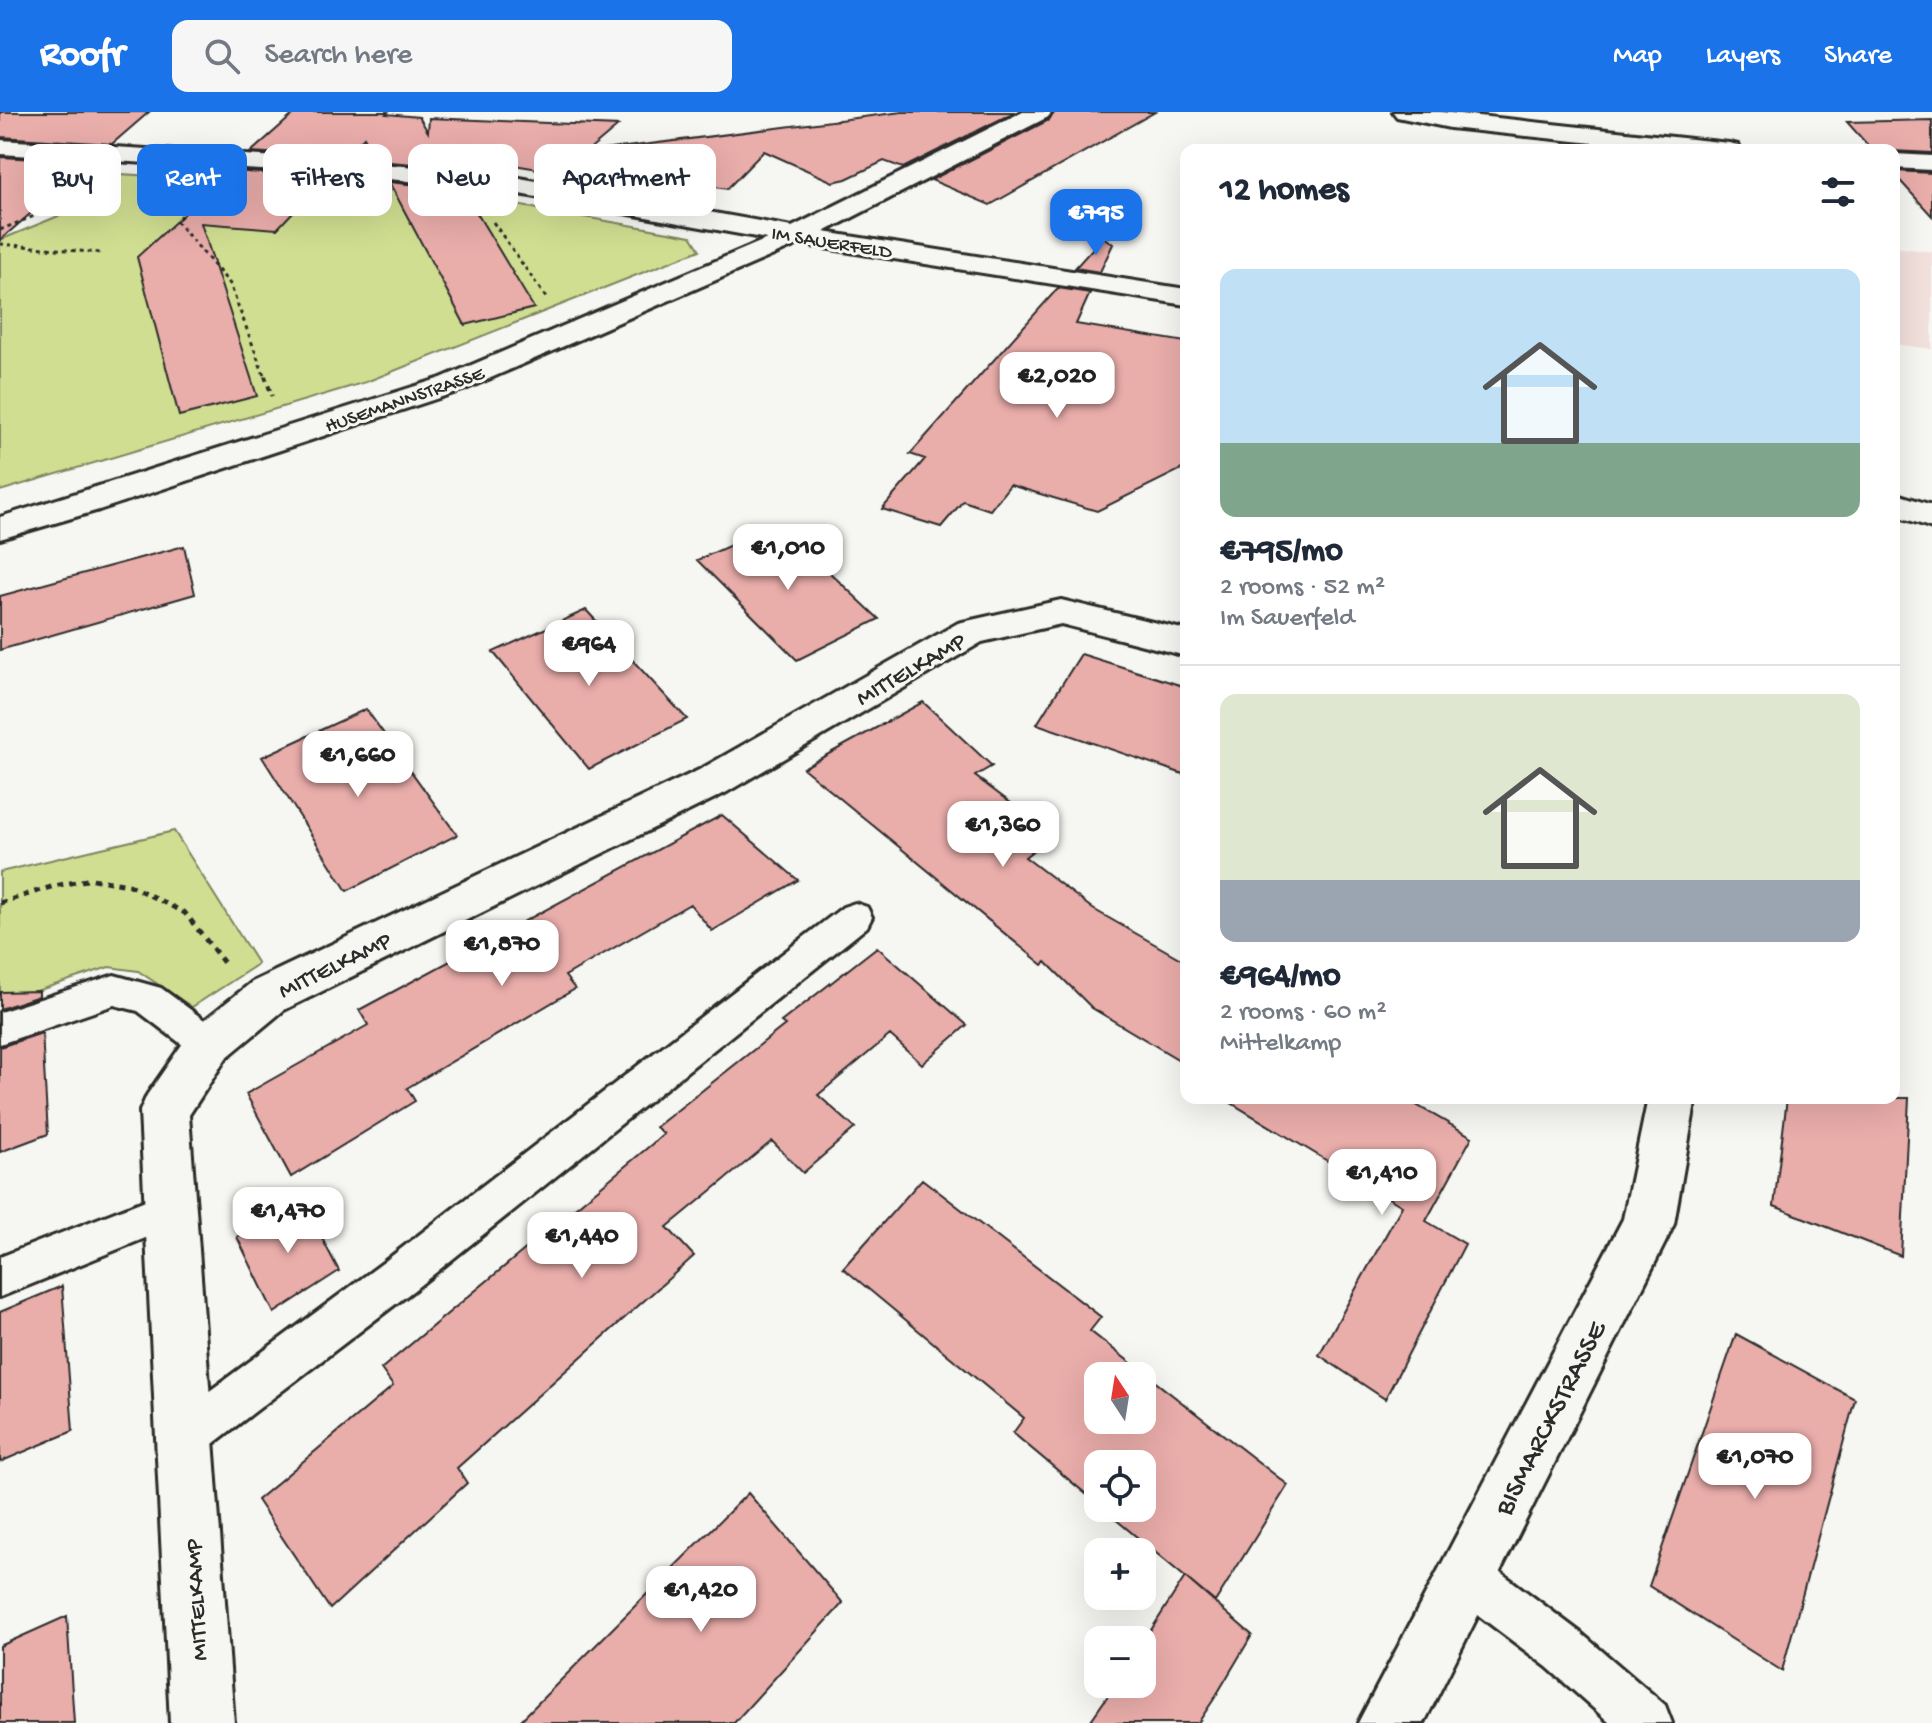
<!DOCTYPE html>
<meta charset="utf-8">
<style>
:root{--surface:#fff;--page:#f6f6f7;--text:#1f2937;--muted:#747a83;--line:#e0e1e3;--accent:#1a73e8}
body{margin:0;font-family:"Gochi Hand",sans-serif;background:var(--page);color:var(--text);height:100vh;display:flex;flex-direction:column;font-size:30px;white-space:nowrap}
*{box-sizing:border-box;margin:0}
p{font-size:26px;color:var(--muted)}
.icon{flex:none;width:44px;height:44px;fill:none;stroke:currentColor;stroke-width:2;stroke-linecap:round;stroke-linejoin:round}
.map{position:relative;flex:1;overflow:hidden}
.details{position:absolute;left:1180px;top:32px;width:720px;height:960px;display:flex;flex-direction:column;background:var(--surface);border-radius:16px;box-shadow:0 8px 32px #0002}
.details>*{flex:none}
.banner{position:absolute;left:24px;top:32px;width:760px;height:72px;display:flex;gap:16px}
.needle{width:52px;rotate:348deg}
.fabs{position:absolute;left:1084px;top:1250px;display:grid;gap:16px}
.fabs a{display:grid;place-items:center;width:72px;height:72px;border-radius:16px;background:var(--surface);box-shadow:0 8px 32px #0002;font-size:40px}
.price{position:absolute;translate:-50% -68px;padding:0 18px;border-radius:16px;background:#fff;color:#222;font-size:26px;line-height:52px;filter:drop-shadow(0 2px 4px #0008)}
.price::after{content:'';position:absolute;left:50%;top:48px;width:24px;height:18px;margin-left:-12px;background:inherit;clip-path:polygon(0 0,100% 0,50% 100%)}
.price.current{background:var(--accent);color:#fff}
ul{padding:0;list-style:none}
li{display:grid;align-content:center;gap:16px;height:424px;padding:0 40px}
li+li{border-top:2px solid var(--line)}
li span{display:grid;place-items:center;height:248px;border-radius:16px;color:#555}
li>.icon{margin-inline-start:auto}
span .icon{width:144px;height:144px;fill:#fffc;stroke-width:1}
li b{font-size:34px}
h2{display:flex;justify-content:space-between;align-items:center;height:96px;padding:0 40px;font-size:34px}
.chip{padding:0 28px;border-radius:16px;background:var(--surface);box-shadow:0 8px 32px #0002;font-size:28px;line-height:72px}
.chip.current{background:var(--accent);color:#fff}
header{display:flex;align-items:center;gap:48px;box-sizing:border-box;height:112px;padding:0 40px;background:var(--accent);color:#fff}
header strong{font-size:38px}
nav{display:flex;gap:44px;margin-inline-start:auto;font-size:28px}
.search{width:560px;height:72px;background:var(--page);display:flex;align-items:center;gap:20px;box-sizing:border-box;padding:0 28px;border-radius:16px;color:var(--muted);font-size:30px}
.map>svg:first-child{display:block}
.built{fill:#f2e0dc}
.green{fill:#d0de91;stroke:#7e845e;stroke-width:2}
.building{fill:#e9adaa;stroke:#2b2b2b;stroke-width:2;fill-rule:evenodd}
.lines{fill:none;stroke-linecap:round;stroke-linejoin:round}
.service-casing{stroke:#2b2b2b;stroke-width:6}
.minor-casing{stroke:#2b2b2b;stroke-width:6}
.path-far2{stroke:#2b2b2b;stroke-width:3;stroke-dasharray:4 4;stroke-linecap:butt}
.path-far1{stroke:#2b2b2b;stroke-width:4;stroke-dasharray:5 5;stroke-linecap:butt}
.path{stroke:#2b2b2b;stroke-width:5;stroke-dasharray:6 6;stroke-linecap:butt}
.service{fill:#f6f6f2;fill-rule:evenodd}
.minor{fill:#f6f6f2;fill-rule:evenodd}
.labels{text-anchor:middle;stroke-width:6;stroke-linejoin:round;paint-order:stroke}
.far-street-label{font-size:20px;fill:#2b2b2b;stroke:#f6f6f2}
.street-label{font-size:24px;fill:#2b2b2b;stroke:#f6f6f2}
.near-street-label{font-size:28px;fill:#2b2b2b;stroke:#f6f6f2}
</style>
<header>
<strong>Roofr</strong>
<div class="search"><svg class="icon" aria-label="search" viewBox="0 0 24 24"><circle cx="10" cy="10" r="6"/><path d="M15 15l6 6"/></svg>Search here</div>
<nav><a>Map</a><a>Layers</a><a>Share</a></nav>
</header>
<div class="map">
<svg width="1932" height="1611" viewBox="0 0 1932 1611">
<rect width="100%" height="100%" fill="#f6f6f2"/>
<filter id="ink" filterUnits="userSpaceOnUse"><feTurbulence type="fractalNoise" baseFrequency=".0125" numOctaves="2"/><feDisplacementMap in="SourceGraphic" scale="16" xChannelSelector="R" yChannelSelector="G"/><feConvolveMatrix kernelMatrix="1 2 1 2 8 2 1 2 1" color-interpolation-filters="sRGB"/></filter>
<g filter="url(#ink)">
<!-- built -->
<path class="built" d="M1894 135 1932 140V237L1894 232Z"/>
<!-- green -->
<path class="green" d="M120 62 454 82 691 124 700 138 366 270 0 379V128L61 103Z
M174 719 258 852 192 895 138 859 109 855 0 891V760Z"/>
<!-- building -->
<path class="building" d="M0 0H149L112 32 0 25Z
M296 0H388L386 2 419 5 428 20 429 6 618 14 587 40 902 0H1015L903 56 884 49 846 67 833 70 764 39 727 77 584 53V42L562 61 441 41 449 55 377 49 364 25 344 46 251 40Z
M1055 0H1155L990 93 931 68 1049 8Z
M1932 8V41L1872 38 1847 10Z
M0 45 90 50 0 128Z
M231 59 326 65 277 117 201 111 257 284 179 304 137 145Z
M1894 59 1932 61V104L1894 62Z
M389 70 463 78 534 196 465 213Z
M1103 125 1113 132 1100 160 1075 156Z
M1058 176 1090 181 1076 212 1186 230V355L1097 399 1010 373 990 398 963 389 941 415 882 397 925 347 910 342Z
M776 413 828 459 879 507 797 548 697 448Z
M184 434 195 482 0 538V484Z
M586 498 687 607 589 657 493 540Z
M1081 542 1186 575V663L1037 612Z
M923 590 992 654 975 664 1053 723 1025 745 1093 797 1186 850V952L1092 896 1046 850 1043 853 803 656Z
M366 597 457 723 347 779 262 645Z
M722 703 798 768 712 819 690 792 565 864 575 877 407 976 415 989 291 1065 246 982 368 913 359 898Z
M877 835 967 913 922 952 890 923 818 983 855 1016 803 1061 772 1029 667 1115 694 1144 457 1356 467 1371 330 1497 257 1388 393 1274 381 1257 664 1022 656 1015 785 913 781 910Z
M39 879V884L0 897V880Z
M42 921 48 1022 0 1040V935Z
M1223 986H1404L1472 1025 1426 1109 1465 1132 1385 1287 1319 1243 1402 1094Z
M1787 986H1909L1901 1144 1774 1094Z
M922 1067 1101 1205 1090 1219 1288 1373 1215 1490 1102 1396H1142V1352H1098V1392L1013 1321 1024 1306 843 1156ZM1098 1264H1142V1308H1098Z
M301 1086 339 1159 274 1201 237 1125Z
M62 1174 73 1319 0 1350V1200Z
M1736 1222 1855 1287 1782 1559 1649 1474Z
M748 1381 843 1491 734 1611H518Z
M1185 1465 1252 1523 1214 1587 1198 1611H1089L1116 1572H1142V1532Z
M67 1504 74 1611H0V1534Z"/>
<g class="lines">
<defs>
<path id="service" d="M855 791 867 795 872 805 867 815 414 1178 201 1341 185 1347 169 1341 163 1325 169 1309 384 1150 843 795Z
M114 863 161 876 222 921 227 932 222 943 209 948 196 943 138 899 114 893 0 932V900Z
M171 1078 185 1084 191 1097 185 1110 0 1185V1145Z
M1466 1441 1483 1447 1581 1521 1665 1593 1672 1611H1610L1547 1555 1449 1481 1443 1464 1449 1447Z"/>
<path id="minor" d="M1022 0H1052L1048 5 824 120 1186 177V193L799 132 463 278 99 398 0 427V405L441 266 767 127 503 79 360 64 0 42V28L360 50 503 63 792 115Z
M1393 0H1441L1729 31 1738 33 1741 38H1659L1450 16 1397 5Z
M1894 42 1932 44V58L1894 56Z
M1894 381 1932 393V416L1894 403Z
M1061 488 1186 518V544L1061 512 982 530 727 680 284 898 226 946 189 1003 234 1611H170L140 999 147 983 192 918 252 870 699 658 958 511Z
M1648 986H1696L1674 1112 1666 1129 1424 1611H1358L1623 1107Z"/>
</defs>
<!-- service casing -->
<use href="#service" class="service-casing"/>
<!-- minor casing -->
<use href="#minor" class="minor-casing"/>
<!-- path-far2 -->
<path class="path-far2" d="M199 87 176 109 230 172 265 266
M493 110 547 187
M0 118 39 102 73 80
M0 132 101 141"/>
<!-- path-far1 -->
<path class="path-far1" d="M265 264 272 284"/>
<!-- path -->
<path class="path" d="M0 791 54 774 92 767 129 773 185 801 224 851"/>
<!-- service -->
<use href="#service" class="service"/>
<!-- minor -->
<use href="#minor" class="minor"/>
</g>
</g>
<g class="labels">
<!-- far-street labels -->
<g class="far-street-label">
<text transform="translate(832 129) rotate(9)" y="7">IM SAUERFELD</text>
<text transform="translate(404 286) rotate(-19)" y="7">HUSEMANNSTRASSE</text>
</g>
<!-- street labels -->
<g class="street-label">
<text transform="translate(910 556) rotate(-30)" y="8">MITTELKAMP</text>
<text transform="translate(334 852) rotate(-26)" y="8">MITTELKAMP</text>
<text transform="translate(195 1488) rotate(-93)" y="8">MITTELKAMP</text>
</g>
<!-- near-street labels -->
<g class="near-street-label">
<text transform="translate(1548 1305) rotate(-63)" y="10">BISMARCKSTRASSE</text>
</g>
</g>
</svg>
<div class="fabs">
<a><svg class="needle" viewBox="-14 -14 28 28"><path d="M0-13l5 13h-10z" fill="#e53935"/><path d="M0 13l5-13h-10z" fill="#747a83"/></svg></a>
<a><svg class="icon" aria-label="locate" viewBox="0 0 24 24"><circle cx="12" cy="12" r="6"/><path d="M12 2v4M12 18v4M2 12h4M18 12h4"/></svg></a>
<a>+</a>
<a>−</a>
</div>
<b class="price current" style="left:1096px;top:145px">€795</b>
<b class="price" style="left:1057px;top:308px">€2,020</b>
<b class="price" style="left:788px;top:480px">€1,010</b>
<b class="price" style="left:589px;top:576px">€964</b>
<b class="price" style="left:358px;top:687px">€1,660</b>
<b class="price" style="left:1003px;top:757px">€1,360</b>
<b class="price" style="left:502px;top:876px">€1,870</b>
<b class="price" style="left:1382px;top:1105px">€1,410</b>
<b class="price" style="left:288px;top:1143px">€1,470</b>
<b class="price" style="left:582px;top:1168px">€1,440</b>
<b class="price" style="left:1755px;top:1389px">€1,070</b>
<b class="price" style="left:701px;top:1522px">€1,420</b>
<div class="banner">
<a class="chip">Buy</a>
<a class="chip current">Rent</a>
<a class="chip">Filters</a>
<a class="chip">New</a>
<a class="chip">Apartment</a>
</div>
<section class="details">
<h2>12 homes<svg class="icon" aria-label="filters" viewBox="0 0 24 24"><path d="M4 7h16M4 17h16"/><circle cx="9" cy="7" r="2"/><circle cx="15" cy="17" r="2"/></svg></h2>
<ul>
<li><span style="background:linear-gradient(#bfe0f5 70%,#7fa58c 0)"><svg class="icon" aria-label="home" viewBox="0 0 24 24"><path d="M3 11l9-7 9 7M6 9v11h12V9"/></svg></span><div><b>€795/mo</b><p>2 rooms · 52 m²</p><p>Im Sauerfeld</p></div></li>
<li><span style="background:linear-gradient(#dfe7d0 75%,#9aa5b1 0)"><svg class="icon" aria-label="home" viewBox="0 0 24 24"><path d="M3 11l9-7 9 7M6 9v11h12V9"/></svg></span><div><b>€964/mo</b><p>2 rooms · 60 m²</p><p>Mittelkamp</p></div></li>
</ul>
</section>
</div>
